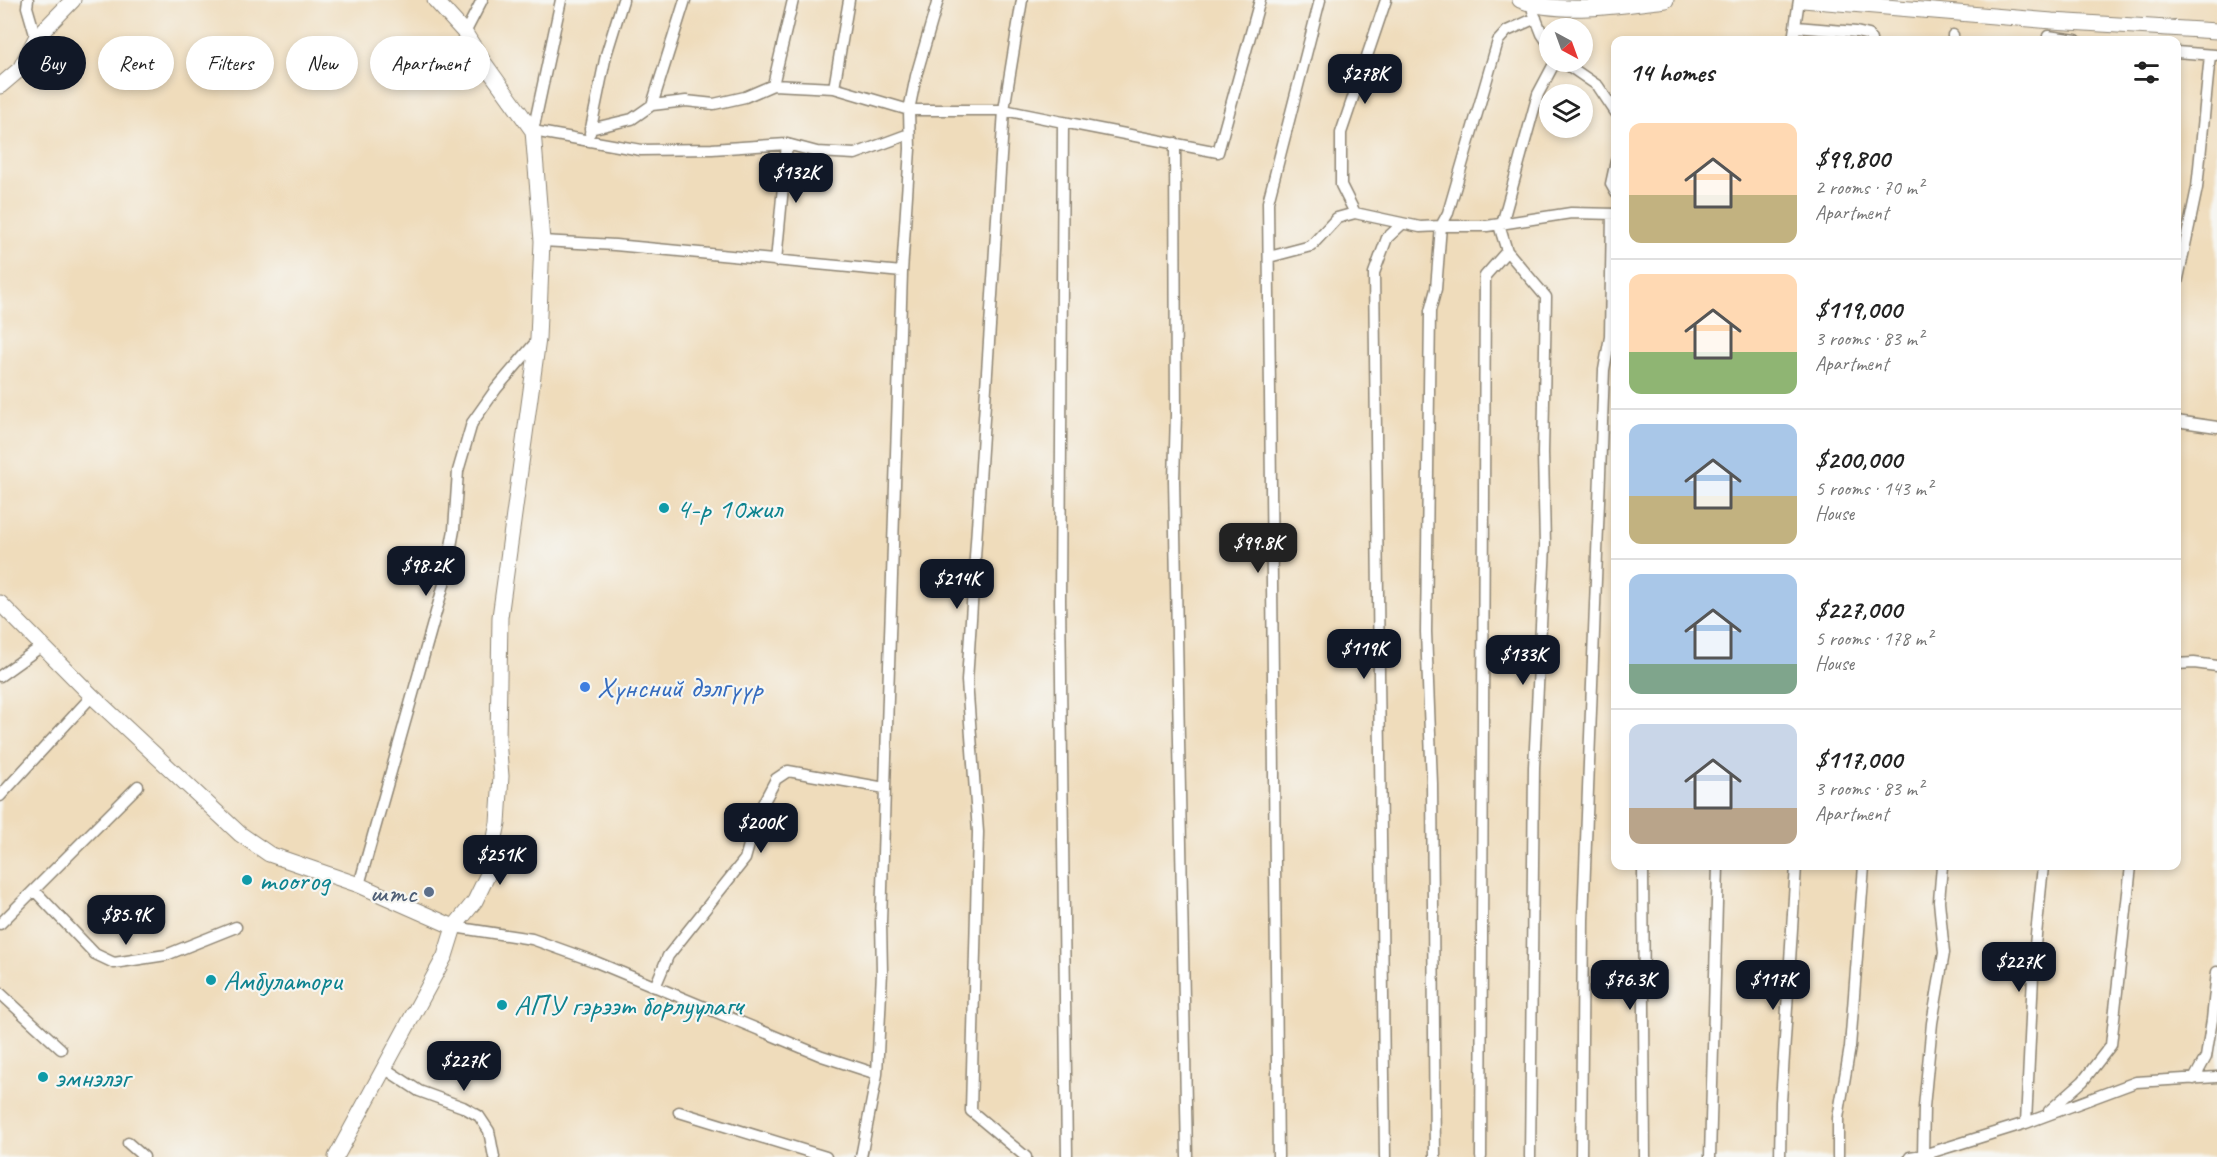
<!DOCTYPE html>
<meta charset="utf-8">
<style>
:root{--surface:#fff;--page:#f6f6f6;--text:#222;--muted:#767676;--line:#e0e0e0;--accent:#111827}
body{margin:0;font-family:Caveat,sans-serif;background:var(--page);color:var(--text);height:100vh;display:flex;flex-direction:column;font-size:22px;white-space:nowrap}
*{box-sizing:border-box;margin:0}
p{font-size:20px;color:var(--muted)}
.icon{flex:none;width:33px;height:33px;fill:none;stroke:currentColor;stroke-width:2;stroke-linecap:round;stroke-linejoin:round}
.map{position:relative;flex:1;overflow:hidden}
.sheet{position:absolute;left:1611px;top:36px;width:570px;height:834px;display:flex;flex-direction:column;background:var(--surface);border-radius:12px;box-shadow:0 3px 9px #0003}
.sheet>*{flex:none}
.hud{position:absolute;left:18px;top:36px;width:570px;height:54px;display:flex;gap:12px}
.needle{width:39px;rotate:139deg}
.controls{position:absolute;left:1539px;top:18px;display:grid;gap:12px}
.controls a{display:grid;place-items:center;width:54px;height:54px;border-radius:50%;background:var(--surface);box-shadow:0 3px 9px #0003;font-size:30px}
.price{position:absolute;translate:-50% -51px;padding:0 14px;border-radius:12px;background:var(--accent);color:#fff;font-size:20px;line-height:39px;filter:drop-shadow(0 2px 3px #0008)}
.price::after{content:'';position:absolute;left:50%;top:36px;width:18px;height:14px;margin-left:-9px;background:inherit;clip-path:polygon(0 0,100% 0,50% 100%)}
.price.on{background:#222;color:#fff}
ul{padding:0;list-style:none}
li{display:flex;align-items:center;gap:18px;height:150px;padding:0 18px}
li+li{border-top:2px solid var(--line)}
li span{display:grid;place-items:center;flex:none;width:168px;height:120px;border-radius:12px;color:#555}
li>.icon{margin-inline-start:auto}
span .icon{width:72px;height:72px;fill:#fffc;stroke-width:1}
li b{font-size:26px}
h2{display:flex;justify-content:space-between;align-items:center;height:72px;padding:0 18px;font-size:26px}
.tag{padding:0 21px;border-radius:27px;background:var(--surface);box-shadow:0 3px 9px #0003;font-size:21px;line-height:54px}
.tag.on{background:var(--accent);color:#fff}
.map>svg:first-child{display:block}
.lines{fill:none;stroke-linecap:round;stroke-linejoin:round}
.street-casing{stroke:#8d8473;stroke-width:13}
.secondary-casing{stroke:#8d8473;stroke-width:17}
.street{stroke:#fff;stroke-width:10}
.secondary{stroke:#fff;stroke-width:15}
.culture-dot{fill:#0f9aa8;stroke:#f6f6f2;stroke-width:2}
.shop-dot{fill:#3f7fe0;stroke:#f6f6f2;stroke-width:2}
.service-dot{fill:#5c6f8a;stroke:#f6f6f2;stroke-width:2}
.labels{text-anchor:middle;stroke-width:4.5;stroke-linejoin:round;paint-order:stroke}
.culture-label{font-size:30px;fill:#0d838f;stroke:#f6f6f2;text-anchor:start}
.shop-label{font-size:30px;fill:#366cbe;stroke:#f6f6f2;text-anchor:start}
.service-label{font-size:30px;fill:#4e5e75;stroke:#f6f6f2;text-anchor:end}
</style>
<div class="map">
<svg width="2217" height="1157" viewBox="0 0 2217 1157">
<rect width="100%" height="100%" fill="#f6f6f2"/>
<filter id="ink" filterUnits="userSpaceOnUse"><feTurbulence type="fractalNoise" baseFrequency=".0167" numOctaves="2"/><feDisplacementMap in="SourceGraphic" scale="12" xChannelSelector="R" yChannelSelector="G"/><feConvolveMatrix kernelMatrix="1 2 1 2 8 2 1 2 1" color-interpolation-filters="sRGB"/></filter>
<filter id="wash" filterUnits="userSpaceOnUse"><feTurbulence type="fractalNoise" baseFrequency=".008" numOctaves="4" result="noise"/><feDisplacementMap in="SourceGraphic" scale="24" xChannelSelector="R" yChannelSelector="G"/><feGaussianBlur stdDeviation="1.35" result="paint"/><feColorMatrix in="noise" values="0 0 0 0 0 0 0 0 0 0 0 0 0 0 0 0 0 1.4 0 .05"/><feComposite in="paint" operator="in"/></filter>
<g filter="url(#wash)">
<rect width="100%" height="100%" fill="#efdcbb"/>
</g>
<g filter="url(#ink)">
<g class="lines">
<defs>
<path id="street" d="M28 0 27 7 36 38
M561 0 533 131 641 150 712 149 787 144 817 152 855 154 909 134
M1022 0 1004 110 967 681 978 832 971 1111 1026 1157
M1533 11 1542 34 1550 46
M1796 27 1856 32 1869 35 1871 40
M465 33 482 0
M2048 36 2076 40
M1793 40 1799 0
M1953 40V35
M2176 52 2215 55
M1563 62 1598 86 1616 113
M773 85 793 0
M834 88 909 110H1004L1063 122 1060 600 1067 1157
M652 105 686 101 714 104 745 97 773 85 834 88 849 0
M1063 122 1218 152 1260 0
M590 129 632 119 652 105 685 0
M590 133 606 55 623 0
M1175 143 1176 415 1174 480 1187 1157
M1616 161 1611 184 1616 193
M1355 213 1341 185V133L1386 0
M1502 224 1538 94 1555 62
M1499 225 1507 251 1546 297 1543 453 1545 545 1534 767 1530 1157
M542 241 615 245 902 272
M1269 257 1311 246 1337 218 1355 213 1420 227 1441 226 1448 213 1498 41 1507 31 1536 18
M776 261 787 144
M2176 288 2197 188 2210 55
M2176 421 2217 427
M2176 664 2194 663 2217 666
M0 676 42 646
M0 796 92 696
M1643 866 1645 1157
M359 885 444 584 454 530 458 471 472 423 496 389 536 342
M34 890 95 954 114 963 166 955 236 927
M0 924 138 786
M454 927 532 939 596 962 822 1056 877 1074
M655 987 668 956 745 859 758 813 776 779 788 771 885 788
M0 993 61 1049
M384 1068 419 1091 463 1107 479 1116 489 1131 494 1157
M2194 1079 2206 1057 2212 1020 2217 972
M2049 1111 2083 1081 2111 1045 2131 866
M679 1112 826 1157
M2026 1123 2034 955 2043 866
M128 1143 144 1157
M1923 1155 1924 1107 1932 1023 1944 953 1939 901 1942 866
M861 1157 877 1074 882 972 881 922 885 788 902 272 910 149 909 110 916 76 938 0
M1278 1157 1268 202 1320 0
M1385 1157 1374 273 1387 238 1402 224
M1435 1157 1432 784 1426 632 1430 311 1436 289 1441 226H1487L1571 213 1616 214
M1481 1157 1485 276 1507 251
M1581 1157 1583 920 1604 370 1610 337 1612 214
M1710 1157 1718 866
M1780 1157 1781 1102 1796 866
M1838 1157V1118L1850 1047 1864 866
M1910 1157 1923 1155 2026 1123 2136 1082 2217 1077"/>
<path id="secondary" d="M435 0 465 33 482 60 533 131 542 241 538 339 500 617 498 740 501 776 498 823 487 876 475 901 454 927
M1520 0C1562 16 1622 5 1666 0
M1803 0 2052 21 2217 31
M0 86 20 69 36 38 73 0
M0 603 92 696 240 834 269 854 359 885 454 927 445 956 336 1157"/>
</defs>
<!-- street casing -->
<use href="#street" class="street-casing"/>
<!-- secondary casing -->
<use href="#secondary" class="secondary-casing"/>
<!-- street -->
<use href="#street" class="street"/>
<!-- secondary -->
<use href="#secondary" class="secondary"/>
</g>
</g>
<!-- markers -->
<g class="culture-dot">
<circle cx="664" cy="508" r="6"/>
<circle cx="247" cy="880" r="6"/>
<circle cx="211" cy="980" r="6"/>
<circle cx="502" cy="1005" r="6"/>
<circle cx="43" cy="1077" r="6"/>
</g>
<circle class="shop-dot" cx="585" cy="687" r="6"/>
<circle class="service-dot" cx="429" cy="892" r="6"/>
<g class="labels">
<!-- culture labels -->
<g class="culture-label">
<text x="676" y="518">4-р 10жил</text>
<text x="259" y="890">moorog</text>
<text x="223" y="990">Амбулатори</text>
<text x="514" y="1015">АПУ гэрээт борлуулагч</text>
<text x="55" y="1087">эмнэлэг</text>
</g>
<!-- shop labels -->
<g class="shop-label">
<text x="597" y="697">Хүнсний дэлгүүр</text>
</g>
<!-- service labels -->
<g class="service-label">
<text x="417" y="902">штс</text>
</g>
</g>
</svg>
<div class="controls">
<a><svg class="needle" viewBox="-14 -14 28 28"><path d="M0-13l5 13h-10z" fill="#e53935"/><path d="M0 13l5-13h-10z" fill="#767676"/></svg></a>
<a><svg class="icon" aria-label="layers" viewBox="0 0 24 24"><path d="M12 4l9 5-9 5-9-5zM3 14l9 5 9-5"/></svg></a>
</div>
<b class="price" style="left:1365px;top:105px">$278K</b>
<b class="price" style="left:796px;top:204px">$132K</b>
<b class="price on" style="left:1258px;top:574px">$99.8K</b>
<b class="price" style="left:426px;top:597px">$98.2K</b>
<b class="price" style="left:957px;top:610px">$214K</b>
<b class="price" style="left:1364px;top:680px">$119K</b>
<b class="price" style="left:1523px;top:686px">$133K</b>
<b class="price" style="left:761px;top:854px">$200K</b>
<b class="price" style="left:500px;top:886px">$251K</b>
<b class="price" style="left:126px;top:946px">$85.9K</b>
<b class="price" style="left:2019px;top:993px">$227K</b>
<b class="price" style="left:1630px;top:1011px">$76.3K</b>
<b class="price" style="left:1773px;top:1011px">$117K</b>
<b class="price" style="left:464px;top:1092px">$227K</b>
<div class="hud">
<a class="tag on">Buy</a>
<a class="tag">Rent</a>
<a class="tag">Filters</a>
<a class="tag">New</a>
<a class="tag">Apartment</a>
</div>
<section class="sheet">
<h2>14 homes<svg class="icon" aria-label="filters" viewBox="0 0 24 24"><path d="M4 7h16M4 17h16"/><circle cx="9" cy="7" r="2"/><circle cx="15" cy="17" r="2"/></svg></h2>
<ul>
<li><span style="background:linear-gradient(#ffd9b3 60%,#c2b280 0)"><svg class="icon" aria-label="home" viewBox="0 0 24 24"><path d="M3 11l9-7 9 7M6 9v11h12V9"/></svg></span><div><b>$99,800</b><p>2 rooms · 70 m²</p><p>Apartment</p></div></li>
<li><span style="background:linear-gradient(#ffd9b3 65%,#8fb573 0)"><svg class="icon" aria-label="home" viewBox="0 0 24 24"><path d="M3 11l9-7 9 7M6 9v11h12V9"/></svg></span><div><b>$119,000</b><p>3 rooms · 83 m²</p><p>Apartment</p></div></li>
<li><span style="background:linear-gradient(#a9c7e8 60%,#c2b280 0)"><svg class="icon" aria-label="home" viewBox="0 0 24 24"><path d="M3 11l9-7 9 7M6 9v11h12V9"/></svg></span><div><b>$200,000</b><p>5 rooms · 143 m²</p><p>House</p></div></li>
<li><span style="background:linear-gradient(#a9c7e8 75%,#7fa58c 0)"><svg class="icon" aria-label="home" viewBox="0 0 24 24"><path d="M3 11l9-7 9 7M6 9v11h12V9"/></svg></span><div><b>$227,000</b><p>5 rooms · 178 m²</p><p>House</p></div></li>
<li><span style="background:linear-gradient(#c9d6e8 70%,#b9a48a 0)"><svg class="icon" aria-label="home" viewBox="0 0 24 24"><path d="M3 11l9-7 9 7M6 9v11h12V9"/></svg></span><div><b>$117,000</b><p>3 rooms · 83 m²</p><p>Apartment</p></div></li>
</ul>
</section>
</div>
